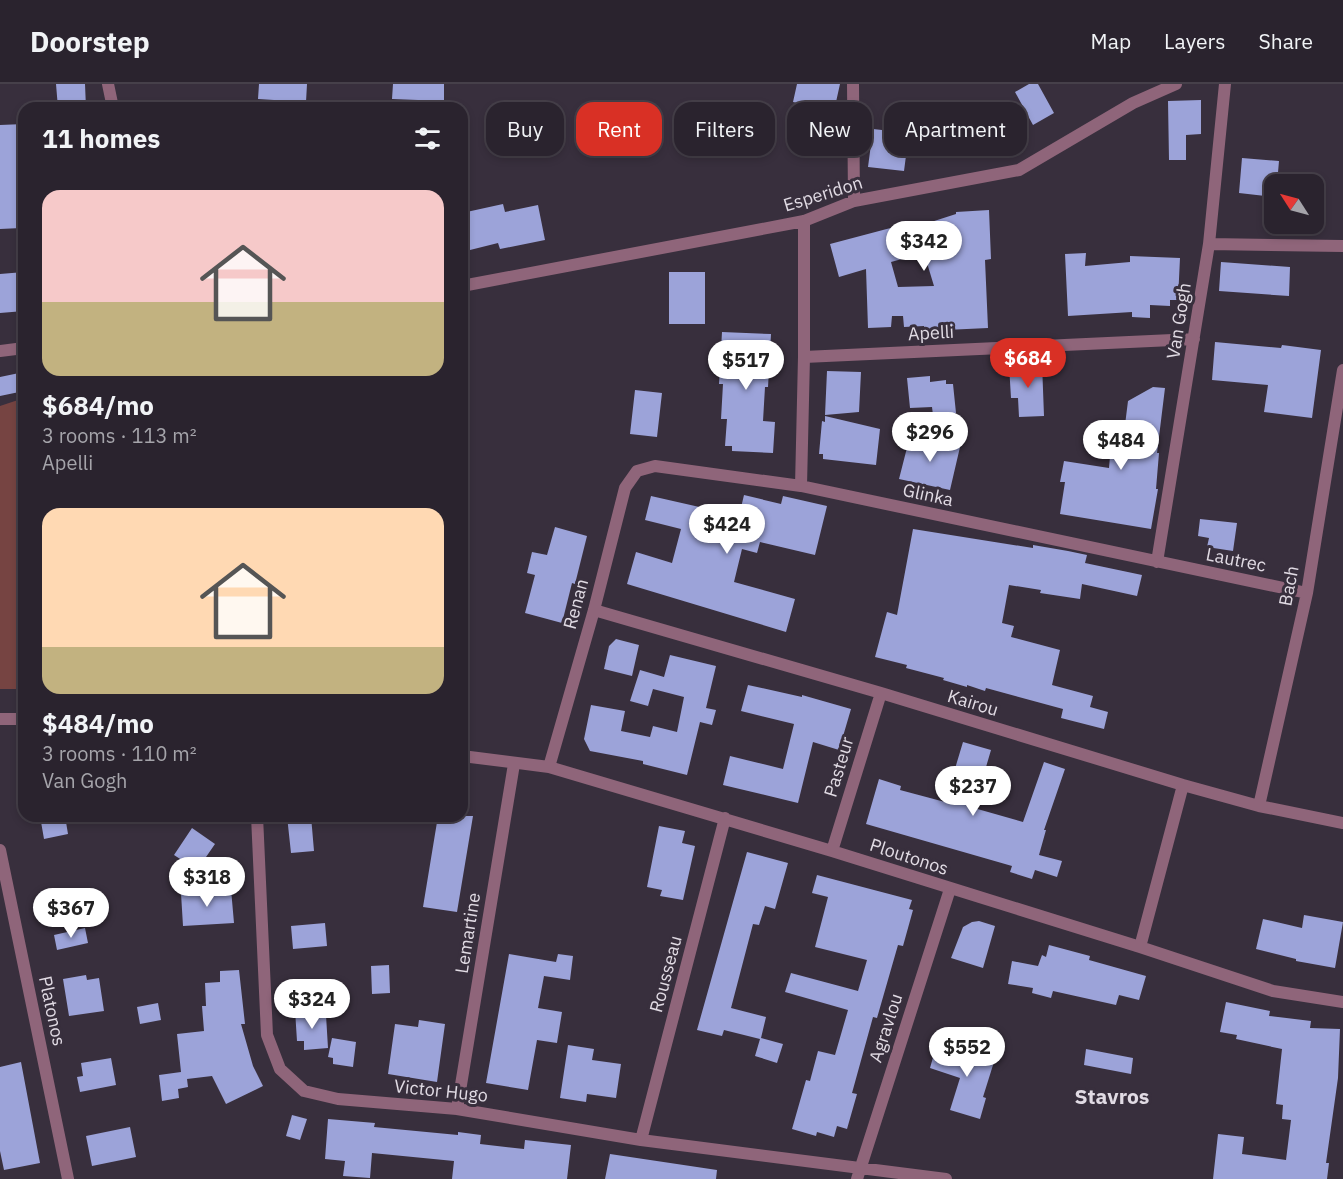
<!DOCTYPE html>
<meta charset="utf-8">
<style>
:root{--surface:#2a232e;--page:#362f3a;--text:#f1f3f6;--muted:#a5a4aa;--line:#46404a;--accent:#d93025}
body{margin:0;font-family:"IBM Plex Sans",sans-serif;background:var(--page);color:var(--text);height:100vh;display:flex;flex-direction:column;font-size:22px;white-space:nowrap}
*{box-sizing:border-box;margin:0}
p{font-size:20px;color:var(--muted)}
.icon{flex:none;width:33px;height:33px;fill:none;stroke:currentColor;stroke-width:2;stroke-linecap:round;stroke-linejoin:round}
.map{position:relative;flex:1;overflow:hidden}
.details{position:absolute;left:18px;top:18px;width:450px;height:720px;display:flex;flex-direction:column;background:var(--surface);border-radius:18px;box-shadow:0 3px 9px #0003,0 0 0 2px var(--line)}
.details>*{flex:none}
.hud{position:absolute;left:486px;top:18px;width:570px;height:54px;display:flex;gap:12px}
.needle{width:39px;rotate:306deg}
.tools{position:absolute;left:1264px;top:90px;display:grid;gap:12px}
.tools a{display:grid;place-items:center;width:60px;height:60px;border-radius:12px;background:var(--surface);box-shadow:0 3px 9px #0003,0 0 0 2px var(--line);font-size:30px}
.price{position:absolute;translate:-50% -51px;padding:0 14px;border-radius:21px;background:#fff;color:#222;font-size:20px;line-height:39px;filter:drop-shadow(0 2px 3px #0008)}
.price::after{content:'';position:absolute;left:50%;top:36px;width:18px;height:14px;margin-left:-9px;background:inherit;clip-path:polygon(0 0,100% 0,50% 100%)}
.price.selected{background:var(--accent);color:#fff}
ul{padding:0;list-style:none}
li{display:grid;align-content:center;gap:12px;height:318px;padding:0 24px}
li span{display:grid;place-items:center;height:186px;border-radius:18px;color:#555}
li>.icon{margin-inline-start:auto}
span .icon{width:108px;height:108px;fill:#fffc;stroke-width:1}
li b{font-size:26px}
h2{display:flex;justify-content:space-between;align-items:center;height:72px;padding:0 24px;font-size:26px}
.chip{padding:0 21px;border-radius:18px;background:var(--surface);box-shadow:0 3px 9px #0003,0 0 0 2px var(--line);font-size:21px;line-height:54px}
.chip.selected{background:var(--accent);color:#fff}
header{display:flex;align-items:center;gap:36px;box-sizing:border-box;height:84px;padding:0 30px;background:var(--surface);border-bottom:2px solid var(--line)}
header strong{font-size:28px}
nav{display:flex;gap:33px;margin-inline-start:auto;font-size:21px}
.map>svg:first-child{display:block}
.green{fill:#764442}
.building{fill:#9ca3d9;fill-rule:evenodd}
.lines{fill:none;stroke-linecap:round;stroke-linejoin:round}
.minor{stroke:#8f657a;stroke-width:12}
.labels{text-anchor:middle;stroke-width:6;stroke-linejoin:round;paint-order:stroke}
.street-label{font-size:18px;fill:#e1dbe4;stroke:#382f3d}
.quarter-label{font-size:21px;font-weight:bold;fill:#e1dbe4;stroke:#382f3d}
</style>
<header>
<strong>Doorstep</strong>
<nav><a>Map</a><a>Layers</a><a>Share</a></nav>
</header>
<div class="map">
<svg width="1343" height="1095" viewBox="0 0 1343 1095">
<rect width="100%" height="100%" fill="#382f3d"/>
<!-- green -->
<path class="green" d="M24 314V605H0V322Z"/>
<!-- building -->
<path class="building" d="M56 0H85L86 24H58Z
M259 0H307L306 18 258 15Z
M393 0H444V17L392 15Z
M797 0H840L834 27 793 18Z
M1029 0H1038L1054 29 1033 41 1015 8Z
M1201 16V50L1186 51V76H1169L1168 17Z
M960 36 961 66H939L938 37Z
M24 40V65H17L21 144 0 145V41Z
M873 45 909 49 904 87 868 83Z
M1242 74 1279 77 1277 100H1275V113L1239 109Z
M503 120 505 128 538 121 545 156 500 165 498 159 462 168V129Z
M989 126 991 175 985 176 988 244 924 247V242L904 243 903 232H892L891 243 868 244 866 185 839 193 830 160 898 142 900 148 956 130V128ZM924 169 934 202 898 203 891 178Z
M1086 169 1085 182 1130 178V172L1180 174 1178 216H1170V222L1150 221V234L1132 233V228L1068 232 1065 170Z
M1221 178 1290 183 1289 212 1219 207Z
M24 188V227L0 229V190Z
M669 188H705V240H669Z
M722 248 771 250 768 303H765L763 337 775 338 773 369 732 367V362H725L727 335H721L723 300H719Z
M1215 258 1281 264 1282 261 1321 266 1312 334 1264 328 1268 301 1212 296Z
M1042 279 1044 332 1019 333 1018 314H1011L1009 281Z
M827 287 861 288 859 328 825 331Z
M24 288V307L0 312V293Z
M930 292V298L946 296V300H953L956 329 933 331 932 323 910 324 907 294Z
M1153 303 1165 304 1157 369H1159L1156 405H1158L1151 445 1060 430 1065 398H1060L1064 377 1109 384 1112 348H1117L1118 340 1125 341 1128 317Z
M635 306 662 309 657 353 630 350Z
M825 332 880 345 876 381 823 375V370H819L822 337 825 338Z
M910 352 960 363 950 406 899 395Z
M744 411 781 420 783 412 827 422 815 471 760 458 757 469 742 465 734 498 795 515 786 548 627 500 636 468 672 479 681 445 645 436 651 412 739 432Z
M1200 435 1237 439 1233 467 1207 463 1209 454 1198 452Z
M555 443 587 452 575 500 572 499 562 539 525 529 535 491 527 489 532 468 547 471Z
M913 445 1033 464V461L1068 467 1087 471 1085 479 1142 491 1137 512 1082 500 1080 515 1040 509 1041 506 1009 501 1002 539 1014 542 1011 553 1060 566 1052 601 1093 612 1090 623 1108 628 1104 645 1061 634 1063 625 986 604 985 607 967 601V603L943 596 944 594 906 584 907 581 875 573 887 528 897 531Z
M616 555 639 561 632 592 604 585 609 562Z
M670 571 716 582 706 624 716 626 712 641 700 638 687 691 643 680V677L590 667 584 655 591 621 625 627 621 647 650 653 653 642 677 648 684 613 653 605 648 622 630 617 640 586 664 593Z
M748 601 802 613V611L851 625 839 666 813 658 798 719 723 701 730 672 783 685 794 640 741 627Z
M963 658 991 666 974 724 1023 738 1044 678 1065 685 1044 746H1046L1039 771 1062 777 1057 793 1035 786 1032 795 1010 788 1012 782 866 740 879 695 901 702 900 706 945 718Z
M40 732H65L68 750 44 755Z
M287 732H311L314 767 291 769Z
M438 732H473L457 828 423 823Z
M659 742 685 747 682 759 695 762 683 816 660 812 662 806 647 803Z
M192 744 215 760 197 786 174 771Z
M747 768 788 779 775 825 765 822 759 841 753 840 731 924 766 933 761 954 783 960 777 979 755 972 760 955 724 946 722 952 697 946Z
M817 791 912 816 909 825 913 826 903 862 898 861 877 934 873 933 852 1009 857 1010 847 1045 837 1042 834 1053 817 1048 816 1052 792 1045 806 996 810 997 818 967 835 971 848 926 785 908 791 889 858 907 867 876 815 863 828 813 812 809Z
M231 805 234 839 183 842 181 809Z
M1304 831 1343 838 1335 884 1296 877V875L1256 865 1263 835 1302 844Z
M979 837 995 842 983 884 951 874 963 843 972 838Z
M325 839 327 862 293 865 291 842Z
M85 844 88 859 57 866 54 851Z
M1049 861 1090 872 1089 876 1146 892 1139 916 1119 911 1116 921 1053 907 1051 914 1032 909 1033 904 1008 900 1012 877 1038 882 1042 871 1046 873Z
M509 870 556 878 558 870 573 872 570 896 544 892 538 924 562 928 557 959 537 956 528 1006 486 999Z
M389 881 390 909 372 910 371 882Z
M239 886 245 940H241L253 982 263 1002 226 1020 212 992 187 995 188 1003 178 1005 179 1014 162 1017 159 991 181 988 177 950 204 947 202 922H206L205 899 220 898V887Z
M86 891 87 896 99 894 104 927 69 932 63 895Z
M1226 918 1270 927 1269 932 1311 937 1310 944 1340 945 1338 994 1326 1079H1329L1327 1095H1213L1218 1050 1244 1053 1242 1070 1286 1076 1291 1036 1282 1035 1283 1021 1276 1020 1282 965 1236 955 1237 951 1220 948Z
M158 919 161 936 140 940 137 923Z
M295 926 326 931 328 964 304 966V957H297Z
M419 936 445 940 437 998 388 990 395 940 418 943Z
M332 954 356 958 353 983 333 980V974L328 973Z
M568 961 594 965 592 976 621 980 616 1014 587 1010 586 1018 560 1014Z
M983 961 998 965 983 1013 986 1014 980 1035 950 1026 960 994 930 984 936 963 978 976Z
M1086 965 1133 974 1131 990 1084 981Z
M111 974 116 1001 80 1008 77 993 83 992 81 979Z
M21 978 40 1079 4 1086 0 1067V983Z
M292 1031 307 1035 300 1056 286 1052Z
M328 1035 375 1039 374 1043 458 1051V1048L481 1051 480 1060 524 1065 525 1056 571 1061 567 1095H452L454 1077 372 1069 370 1094 343 1092 345 1077 325 1075Z
M130 1043 136 1073 92 1082 86 1052Z
M610 1070 717 1086 716 1095H605Z"/>
<g class="lines">
<!-- minor -->
<path class="minor" d="M108 0 113 24
M853 0 854 117
M804 137V273L1194 255
M1209 160 1343 162
M462 202 804 137 854 117 1019 86 1133 19 1176 0
M0 267 24 264
M801 402 804 273
M1157 478 1209 160 1225 0
M594 526 881 609 1183 701 1259 722 1343 739
M0 635H24
M462 672 549 683 832 767 1140 863 1273 907 1343 918
M549 683 594 526 625 404 637 387 655 382 801 402 1307 509
M1259 722 1307 509 1343 286
M257 732 267 951 280 985 304 1007 338 1015 457 1025 641 1056 946 1095
M0 766 68 1095
M832 767 881 609
M1140 863 1183 701
M457 1025 514 680
M641 1056 725 734
M857 1095 950 805"/>
</g>
<g class="labels">
<!-- street labels -->
<g class="street-label">
<text transform="translate(823 110) rotate(-17)" y="6">Esperidon</text>
<text transform="translate(1179 237) rotate(-81)" y="6">Van Gogh</text>
<text transform="translate(931 249) rotate(-3)" y="6">Apelli</text>
<text transform="translate(928 411) rotate(12)" y="6">Glinka</text>
<text transform="translate(1236 476) rotate(11)" y="6">Lautrec</text>
<text transform="translate(1289 502) rotate(-79)" y="6">Bach</text>
<text transform="translate(576 520) rotate(-75)" y="6">Renan</text>
<text transform="translate(973 619) rotate(17)" y="6">Kairou</text>
<text transform="translate(839 683) rotate(-73)" y="6">Pasteur</text>
<text transform="translate(909 773) rotate(18)" y="6">Ploutonos</text>
<text transform="translate(468 849) rotate(-81)" y="6">Lemartine</text>
<text transform="translate(666 890) rotate(-75)" y="6">Rousseau</text>
<text transform="translate(52 927) rotate(78)" y="6">Platonos</text>
<text transform="translate(886 944) rotate(-72)" y="6">Agravlou</text>
<text transform="translate(441 1007) rotate(6)" y="6">Victor Hugo</text>
</g>
<!-- quarter labels -->
<g class="quarter-label">
<text x="1112" y="1020">Stavros</text>
</g>
</g>
</svg>
<div class="tools">
<a><svg class="needle" viewBox="-14 -14 28 28"><path d="M0-13l5 13h-10z" fill="#e53935"/><path d="M0 13l5-13h-10z" fill="#a5a4aa"/></svg></a>
</div>
<b class="price" style="left:924px;top:188px">$342</b>
<b class="price selected" style="left:1028px;top:305px">$684</b>
<b class="price" style="left:746px;top:307px">$517</b>
<b class="price" style="left:930px;top:379px">$296</b>
<b class="price" style="left:1121px;top:387px">$484</b>
<b class="price" style="left:727px;top:471px">$424</b>
<b class="price" style="left:973px;top:733px">$237</b>
<b class="price" style="left:207px;top:824px">$318</b>
<b class="price" style="left:71px;top:855px">$367</b>
<b class="price" style="left:312px;top:946px">$324</b>
<b class="price" style="left:967px;top:994px">$552</b>
<div class="hud">
<a class="chip">Buy</a>
<a class="chip selected">Rent</a>
<a class="chip">Filters</a>
<a class="chip">New</a>
<a class="chip">Apartment</a>
</div>
<section class="details">
<h2>11 homes<svg class="icon" aria-label="filters" viewBox="0 0 24 24"><path d="M4 7h16M4 17h16"/><circle cx="9" cy="7" r="2"/><circle cx="15" cy="17" r="2"/></svg></h2>
<ul>
<li><span style="background:linear-gradient(#f6c9c9 60%,#c2b280 0)"><svg class="icon" aria-label="home" viewBox="0 0 24 24"><path d="M3 11l9-7 9 7M6 9v11h12V9"/></svg></span><div><b>$684/mo</b><p>3 rooms · 113 m²</p><p>Apelli</p></div></li>
<li><span style="background:linear-gradient(#ffd9b3 75%,#c2b280 0)"><svg class="icon" aria-label="home" viewBox="0 0 24 24"><path d="M3 11l9-7 9 7M6 9v11h12V9"/></svg></span><div><b>$484/mo</b><p>3 rooms · 110 m²</p><p>Van Gogh</p></div></li>
</ul>
</section>
</div>
